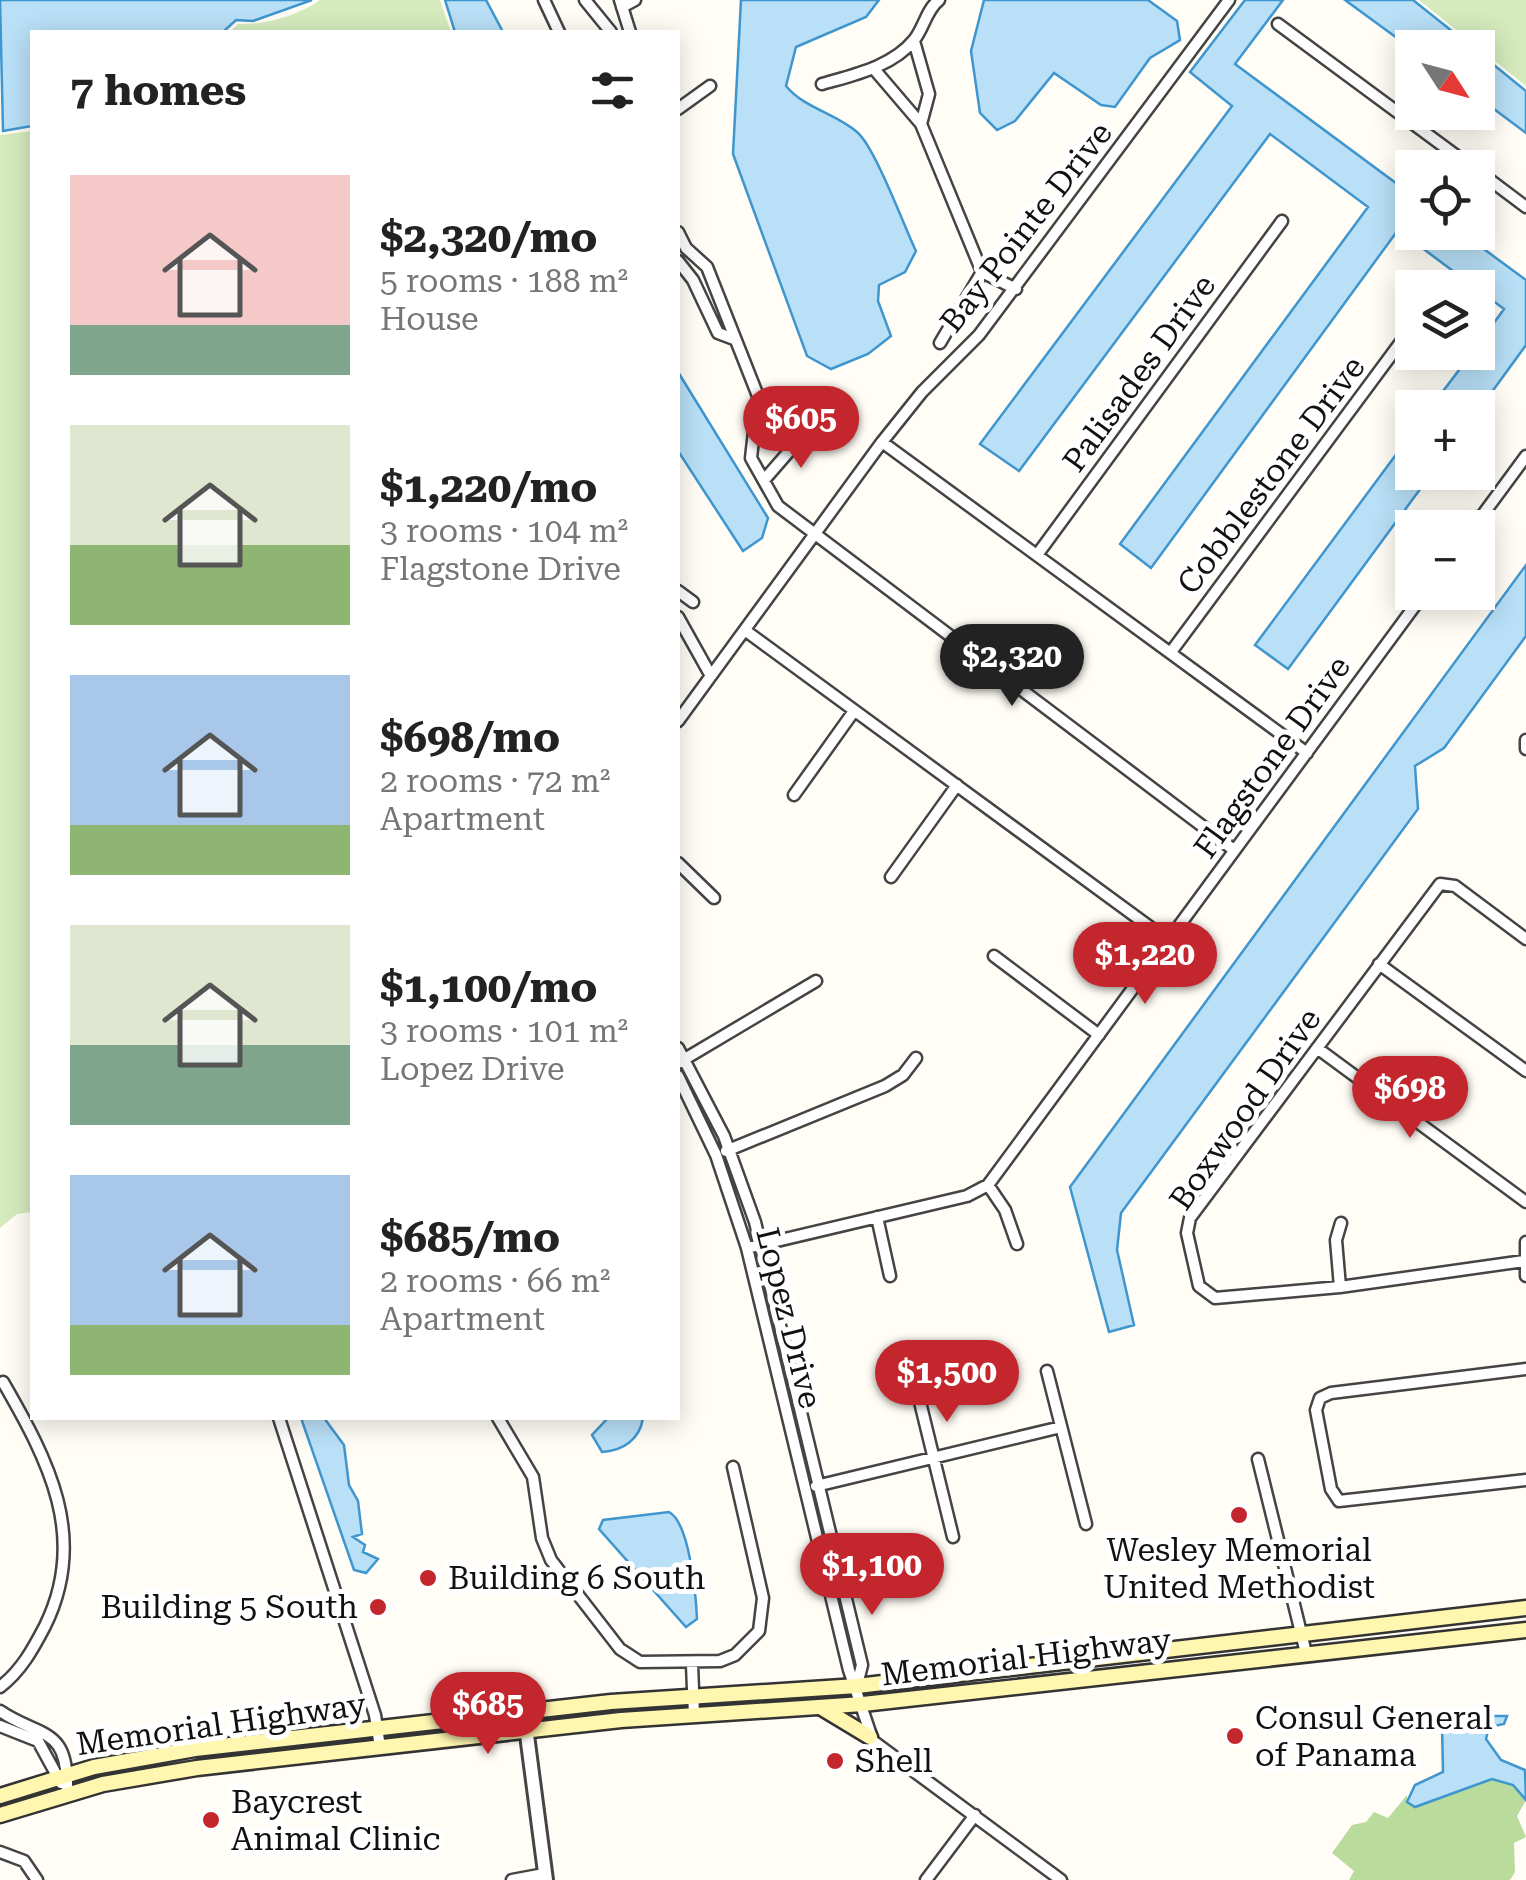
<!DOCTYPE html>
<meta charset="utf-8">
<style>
:root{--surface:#fff;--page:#f6f6f6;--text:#222;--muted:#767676;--accent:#c4262e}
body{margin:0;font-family:"Roboto Serif",serif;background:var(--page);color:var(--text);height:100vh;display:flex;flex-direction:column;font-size:38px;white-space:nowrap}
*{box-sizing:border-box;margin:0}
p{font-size:32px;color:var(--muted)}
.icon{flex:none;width:55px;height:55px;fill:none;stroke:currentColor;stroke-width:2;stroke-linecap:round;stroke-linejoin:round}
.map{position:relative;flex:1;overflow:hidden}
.side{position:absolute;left:30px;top:30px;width:650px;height:1390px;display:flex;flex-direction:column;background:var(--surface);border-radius:0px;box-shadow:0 5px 25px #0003}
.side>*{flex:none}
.needle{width:65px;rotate:126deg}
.tools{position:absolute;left:1395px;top:30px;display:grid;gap:20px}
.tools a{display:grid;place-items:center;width:100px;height:100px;border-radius:0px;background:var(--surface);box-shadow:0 5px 25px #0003;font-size:50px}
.price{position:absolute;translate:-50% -85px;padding:0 22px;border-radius:35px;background:var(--accent);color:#fff;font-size:32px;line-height:65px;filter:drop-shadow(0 2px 5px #0008)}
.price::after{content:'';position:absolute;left:50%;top:60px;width:30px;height:22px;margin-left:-15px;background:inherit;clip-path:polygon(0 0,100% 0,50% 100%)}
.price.current{background:#222;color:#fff}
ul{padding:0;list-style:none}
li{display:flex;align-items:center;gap:30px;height:250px;padding:0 40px}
li span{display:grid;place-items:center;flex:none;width:280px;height:200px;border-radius:0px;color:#555}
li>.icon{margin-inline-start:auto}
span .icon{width:120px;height:120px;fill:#fffc;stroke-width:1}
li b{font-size:42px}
h2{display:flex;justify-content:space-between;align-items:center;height:120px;padding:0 40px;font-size:42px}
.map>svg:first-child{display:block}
.green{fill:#d5ebbd}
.forest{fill:#b9dc9c}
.water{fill:#b9e0f7;stroke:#3f96cf;stroke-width:2.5}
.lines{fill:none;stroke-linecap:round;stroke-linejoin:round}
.minor-casing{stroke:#444;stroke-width:15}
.tertiary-casing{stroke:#444;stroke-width:18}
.secondary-casing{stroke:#333;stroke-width:19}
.minor{stroke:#fff;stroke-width:10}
.tertiary{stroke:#fff;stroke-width:12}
.secondary{stroke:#fff6b0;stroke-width:14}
.poi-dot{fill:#c4262e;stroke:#fff;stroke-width:4}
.labels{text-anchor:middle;stroke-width:10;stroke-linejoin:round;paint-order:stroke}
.street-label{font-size:32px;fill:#111;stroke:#fff}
.poi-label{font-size:32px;fill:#111;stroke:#fff;text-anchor:start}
</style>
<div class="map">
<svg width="1526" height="1880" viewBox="0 0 1526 1880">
<rect width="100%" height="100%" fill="#fffdf5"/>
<!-- green -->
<path class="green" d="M320 0H440L451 32H230L238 24C266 25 297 16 320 0Z
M1419 0H1526V86Z
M32 131V1212L17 1214 0 1228V135Z"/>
<!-- forest -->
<path class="forest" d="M1492 1779 1513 1785 1526 1800 1517 1816 1526 1837 1514 1843 1515 1872 1510 1880H1349L1354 1871 1332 1853 1352 1825 1366 1822 1374 1812 1388 1818 1407 1795V1802L1415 1807Z"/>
<!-- water -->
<path class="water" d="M0 0H312L253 21 236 20 223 32H32V126L3 131Z
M445 0H486L503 32H455Z
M741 0H879L866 17 796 47 786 86C804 108 835 113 857 132 875 147 904 226 916 251L905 272 879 285 878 301 891 336 868 354 831 369 807 356 733 154Z
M984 0H1148L1177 21 1180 40 1150 58 1115 107 1101 105 1054 73 1015 121 997 130 980 113 971 51Z
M1245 0H1283L1235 64 1412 195V232L1462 233 1526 280V345L1478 411 1431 407 1472 353 1478 352V345L1504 309 1398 230 1151 568 1120 544 1368 207 1270 134 1019 471 980 444 1232 106 1190 72Z
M1345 0H1413L1472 47 1412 49Z
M1478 52 1526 91V133L1478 97Z
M678 372 768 518 762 538 743 551 678 451Z
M1412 433V472L1432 473 1288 669 1255 645Z
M1526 565V636L1444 748 1415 766 1418 809 1121 1213 1117 1250 1134 1325 1109 1332 1070 1187Z
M301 1418H324L344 1445 349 1485 358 1501 362 1534 353 1537 365 1545 363 1552 378 1559 366 1573 354 1570Z
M608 1418H643C640 1439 623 1451 602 1452L592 1435Z
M669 1512C690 1523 696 1597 697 1619L686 1627 599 1529 603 1520Z
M1490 1716H1507L1504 1724 1489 1727 1486 1739 1501 1760 1525 1770 1526 1800 1513 1785 1492 1779 1415 1807 1407 1802 1415 1785 1443 1772 1442 1726Z"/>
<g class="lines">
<defs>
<path id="minor" d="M544 0 559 32
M585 0 611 32
M620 0 630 32
M622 7 635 0
M1278 24 1473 168
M914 41 929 94 921 124
M874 69 921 124 982 272 1016 289
M822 84C853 75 892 67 914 40 924 28 926 10 939 0
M678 109 710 86
M1478 171 1526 207
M678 232 686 248 707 267 758 396 751 458 778 506 1234 850
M678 261 693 280 718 333 734 339
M940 343 982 272
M882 442 1307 753
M765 479 805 433
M1473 528 1526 456
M1037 555 1282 221
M678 591 693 602
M678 617 711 676
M746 631 1169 941
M1171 652 1412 327
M678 721 882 442 922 392 979 335 1229 0
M1526 740V749
M794 795 854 711
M678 863 714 898
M891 877 957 785
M994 956 1099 1035
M1379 964 1526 1071
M678 1048 724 1136 755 1222 862 1665 857 1685
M1317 1048 1526 1202
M678 1063 816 981
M678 1076 716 1155 747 1248 849 1670 873 1741 1061 1880
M726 1151 885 1086 903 1075 916 1058
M988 1185 1005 1210 1017 1244
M877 1217 890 1276
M1526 1242V1276
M747 1248 967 1196 988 1185 1425 592
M1524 1261 1340 1287 1215 1298 1199 1286 1187 1233 1190 1218 1440 884 1455 886 1526 939
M1340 1287 1336 1240 1341 1223
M1526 1369 1331 1393 1320 1398 1316 1410 1331 1489 1339 1501 1526 1480
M1047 1371 1086 1524
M920 1402 953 1537
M279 1418 375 1715 380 1747
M498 1418 533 1477 542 1538 551 1560 620 1649 640 1662 720 1661 735 1655 759 1631 763 1598 733 1467
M1258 1459 1306 1653
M816 1486 1061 1427
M692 1664 694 1716
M0 1687C21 1671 33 1649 45 1626 89 1537 48 1460 3 1382
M0 1711C41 1739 69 1725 67 1793
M0 1726 38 1741 61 1783
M0 1852 24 1861 37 1880
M512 1880 544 1874
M926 1880 975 1815"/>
<path id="tertiary" d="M524 1712 546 1880"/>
<path id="secondary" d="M822 1708 870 1737
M0 1796 94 1767 195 1749 611 1702 857 1686 1526 1608
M0 1815 103 1784 197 1768 621 1720 863 1704 1526 1630"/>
</defs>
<!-- minor casing -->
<use href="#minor" class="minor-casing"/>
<!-- tertiary casing -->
<use href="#tertiary" class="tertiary-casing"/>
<!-- secondary casing -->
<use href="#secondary" class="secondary-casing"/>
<!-- minor -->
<use href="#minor" class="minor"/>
<!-- tertiary -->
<use href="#tertiary" class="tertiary"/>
<!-- secondary -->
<use href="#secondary" class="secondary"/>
</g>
<!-- markers -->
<g class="poi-dot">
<circle cx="1239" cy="1515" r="10"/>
<circle cx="428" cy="1578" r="10"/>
<circle cx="378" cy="1607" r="10"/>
<circle cx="1235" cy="1736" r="10"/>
<circle cx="835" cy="1761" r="10"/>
<circle cx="211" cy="1820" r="10"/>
</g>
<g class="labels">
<!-- street labels -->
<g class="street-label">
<text transform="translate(1026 227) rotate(-52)" y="11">Bay Pointe Drive</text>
<text transform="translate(1139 373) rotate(-54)" y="11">Palisades Drive</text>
<text transform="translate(1271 475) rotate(-53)" y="11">Cobblestone Drive</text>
<text transform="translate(1272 757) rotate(-54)" y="11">Flagstone Drive</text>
<text transform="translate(1245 1109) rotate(-55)" y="11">Boxwood Drive</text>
<text transform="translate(789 1318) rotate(76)" y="11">Lopez Drive</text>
<text transform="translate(1026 1657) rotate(-7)" y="11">Memorial Highway</text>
<text transform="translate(221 1724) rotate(-8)" y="11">Memorial Highway</text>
</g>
<!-- poi labels -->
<g class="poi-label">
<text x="1239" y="1561" text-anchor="middle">Wesley Memorial<tspan x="1239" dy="37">United Methodist</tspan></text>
<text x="448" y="1589">Building 6 South</text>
<text x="358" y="1618" text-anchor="end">Building 5 South</text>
<text x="1255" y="1729">Consul General<tspan x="1255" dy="37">of Panama</tspan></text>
<text x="855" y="1772">Shell</text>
<text x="231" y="1813">Baycrest<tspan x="231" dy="37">Animal Clinic</tspan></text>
</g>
</g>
</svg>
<div class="tools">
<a><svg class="needle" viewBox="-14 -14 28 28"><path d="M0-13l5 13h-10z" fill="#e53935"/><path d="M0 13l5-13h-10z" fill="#767676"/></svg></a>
<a><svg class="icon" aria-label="locate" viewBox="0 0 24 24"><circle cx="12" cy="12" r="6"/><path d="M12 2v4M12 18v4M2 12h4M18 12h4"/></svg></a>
<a><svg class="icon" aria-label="layers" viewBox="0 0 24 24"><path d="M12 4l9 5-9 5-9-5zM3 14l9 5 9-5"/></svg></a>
<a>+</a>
<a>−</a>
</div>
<b class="price" style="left:801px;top:471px">$605</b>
<b class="price current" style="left:1012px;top:709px">$2,320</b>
<b class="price" style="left:1145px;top:1007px">$1,220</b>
<b class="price" style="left:1410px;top:1141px">$698</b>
<b class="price" style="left:947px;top:1425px">$1,500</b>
<b class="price" style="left:872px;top:1618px">$1,100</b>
<b class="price" style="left:488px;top:1757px">$685</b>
<section class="side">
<h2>7 homes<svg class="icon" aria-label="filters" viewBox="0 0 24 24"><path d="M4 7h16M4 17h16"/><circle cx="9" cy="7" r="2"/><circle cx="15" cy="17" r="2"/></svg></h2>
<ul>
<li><span style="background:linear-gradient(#f6c9c9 75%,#7fa58c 0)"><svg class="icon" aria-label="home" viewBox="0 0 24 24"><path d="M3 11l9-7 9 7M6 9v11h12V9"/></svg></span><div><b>$2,320/mo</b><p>5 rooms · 188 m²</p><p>House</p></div></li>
<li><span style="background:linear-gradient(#dfe7d0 60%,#8fb573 0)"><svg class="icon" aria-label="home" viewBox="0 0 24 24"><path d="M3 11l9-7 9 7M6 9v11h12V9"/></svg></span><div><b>$1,220/mo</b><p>3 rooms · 104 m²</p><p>Flagstone Drive</p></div></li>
<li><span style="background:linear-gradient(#a9c7e8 75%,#8fb573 0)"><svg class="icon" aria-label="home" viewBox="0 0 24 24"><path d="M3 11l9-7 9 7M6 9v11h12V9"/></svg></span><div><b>$698/mo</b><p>2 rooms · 72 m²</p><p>Apartment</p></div></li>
<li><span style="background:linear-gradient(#dfe7d0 60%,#7fa58c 0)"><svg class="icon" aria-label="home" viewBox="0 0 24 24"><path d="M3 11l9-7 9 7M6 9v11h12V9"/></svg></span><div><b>$1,100/mo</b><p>3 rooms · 101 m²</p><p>Lopez Drive</p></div></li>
<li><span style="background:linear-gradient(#a9c7e8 75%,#8fb573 0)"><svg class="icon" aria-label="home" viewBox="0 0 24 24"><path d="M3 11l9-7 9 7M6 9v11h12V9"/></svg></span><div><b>$685/mo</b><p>2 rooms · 66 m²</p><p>Apartment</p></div></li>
</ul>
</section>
</div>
